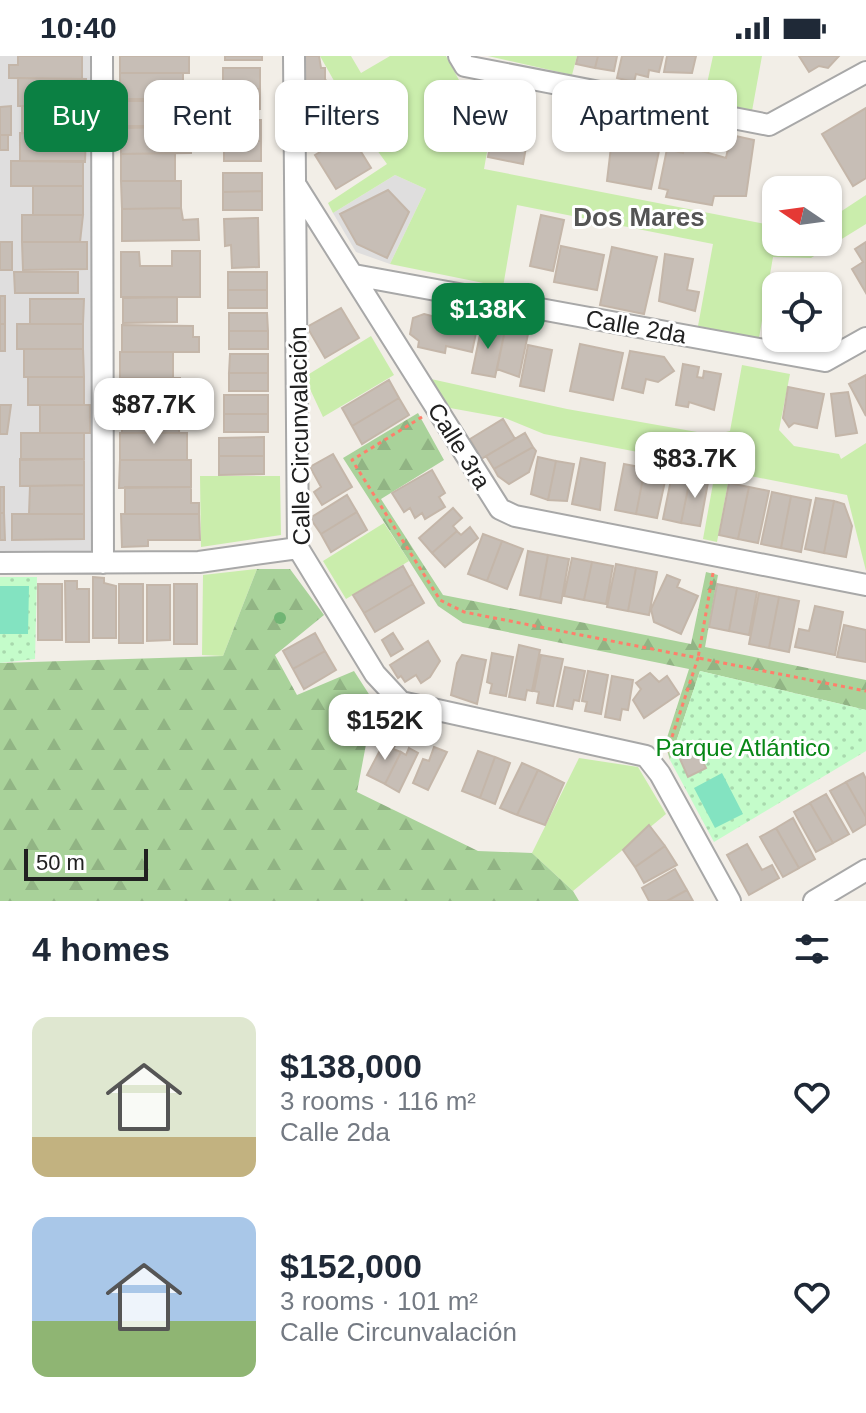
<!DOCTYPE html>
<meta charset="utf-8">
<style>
:root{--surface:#fff;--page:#f6f6f7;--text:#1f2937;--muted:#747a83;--accent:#0b8043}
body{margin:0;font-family:Helvetica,sans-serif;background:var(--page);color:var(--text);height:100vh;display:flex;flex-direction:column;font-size:30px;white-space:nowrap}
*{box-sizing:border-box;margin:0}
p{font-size:26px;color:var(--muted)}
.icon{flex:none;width:44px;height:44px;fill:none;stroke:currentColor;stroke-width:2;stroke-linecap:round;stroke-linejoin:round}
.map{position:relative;height:845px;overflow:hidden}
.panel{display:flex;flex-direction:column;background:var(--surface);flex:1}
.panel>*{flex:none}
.top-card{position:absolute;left:24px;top:24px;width:818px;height:72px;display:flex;gap:16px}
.needle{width:52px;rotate:283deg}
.buttons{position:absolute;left:762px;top:120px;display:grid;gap:16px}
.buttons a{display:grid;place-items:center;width:80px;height:80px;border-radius:16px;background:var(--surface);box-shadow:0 2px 6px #0004;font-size:40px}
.scale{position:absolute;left:24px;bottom:20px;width:124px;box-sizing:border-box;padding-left:8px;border:4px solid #212121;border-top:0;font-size:22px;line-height:28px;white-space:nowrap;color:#212121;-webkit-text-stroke:6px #fff;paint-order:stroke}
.price{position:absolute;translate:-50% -68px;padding:0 18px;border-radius:16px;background:#fff;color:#222;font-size:26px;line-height:52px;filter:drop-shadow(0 2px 4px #0008)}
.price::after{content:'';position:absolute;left:50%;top:48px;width:24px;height:18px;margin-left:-12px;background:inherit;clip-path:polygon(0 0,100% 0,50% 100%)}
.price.current{background:var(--accent);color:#fff}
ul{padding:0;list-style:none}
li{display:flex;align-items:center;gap:24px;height:200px;padding:0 32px}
li span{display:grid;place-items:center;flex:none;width:224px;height:160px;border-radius:16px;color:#555}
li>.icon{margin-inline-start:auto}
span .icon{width:96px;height:96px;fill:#fffc;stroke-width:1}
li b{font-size:34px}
h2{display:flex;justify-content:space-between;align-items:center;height:96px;padding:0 32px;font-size:34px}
.tag{padding:0 28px;border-radius:16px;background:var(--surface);box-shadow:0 2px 6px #0004;font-size:28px;line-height:72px}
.tag.current{background:var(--accent);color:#fff}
.status{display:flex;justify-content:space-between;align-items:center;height:56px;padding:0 40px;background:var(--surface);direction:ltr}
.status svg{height:22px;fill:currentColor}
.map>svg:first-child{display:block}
.residential{fill:#dfdede}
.grass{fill:#caedac}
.forest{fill:url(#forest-firs)}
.park{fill:url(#park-dots)}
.pitch{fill:#83e3c1}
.building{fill:#c7beb6;stroke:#c4b6a9;stroke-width:2}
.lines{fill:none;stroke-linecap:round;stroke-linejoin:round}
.minor-casing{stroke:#a8a8a8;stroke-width:24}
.path{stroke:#ff7f6b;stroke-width:3;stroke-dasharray:4 4;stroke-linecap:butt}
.minor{stroke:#fff;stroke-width:20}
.tree{fill:#71b574}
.labels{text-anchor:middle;stroke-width:6;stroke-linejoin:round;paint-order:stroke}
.street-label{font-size:24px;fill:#212121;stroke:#fff}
.park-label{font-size:24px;fill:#078716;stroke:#fff}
.neighbourhood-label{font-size:26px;font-weight:bold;fill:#545454;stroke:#fff}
</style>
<div class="status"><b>10:40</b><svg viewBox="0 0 49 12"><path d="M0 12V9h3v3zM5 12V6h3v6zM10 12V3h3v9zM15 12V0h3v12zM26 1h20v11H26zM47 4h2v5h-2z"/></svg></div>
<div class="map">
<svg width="866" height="845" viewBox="0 0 866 845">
<defs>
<pattern id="forest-firs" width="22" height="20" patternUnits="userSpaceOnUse" patternTransform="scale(2)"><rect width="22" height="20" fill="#a9d29a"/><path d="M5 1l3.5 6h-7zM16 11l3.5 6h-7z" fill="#91b484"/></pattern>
<pattern id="park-dots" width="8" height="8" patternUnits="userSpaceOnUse" patternTransform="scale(2)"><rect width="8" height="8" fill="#c4fcca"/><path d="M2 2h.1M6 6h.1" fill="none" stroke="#a8d8ad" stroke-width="1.8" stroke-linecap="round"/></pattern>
</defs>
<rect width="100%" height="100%" fill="#f2eee7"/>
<!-- residential -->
<path class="residential" d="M0 0H102L103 507 0 506Z
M395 119 426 133 390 208 356 196 333 157Z"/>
<!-- grass -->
<path class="grass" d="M320 0H351L361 17 390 0H446L459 24 498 34 484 113 776 170V186H828V164L866 139V168L811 202 773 201 759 282 698 270 713 188 517 149 503 231 390 208 426 133 395 119 333 157 328 147 387 108 359 69Z
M488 0H577L572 19Z
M713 0H762L752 55 703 46Z
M371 280 394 319 323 361 309 331V318Z
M742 309 790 318 779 374 794 390 839 398 841 403 866 387V515L847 439 730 416 717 486 703 483 716 411 544 378 505 362 450 352 431 323 567 353 714 379 730 375Z
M200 420H280L281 479 201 491Z
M384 467 409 505 346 543 323 505Z
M257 513 223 600 202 599 203 519Z
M579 702 638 711 666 758 573 835 532 797Z"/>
<!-- forest -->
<path class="forest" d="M418 357 444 404 381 443 443 539 691 588 706 516 718 519 705 591 866 624V654L700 615 670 704 665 688 689 613 463 567 438 550 343 402Z
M257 513H290L324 559 275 599 297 639 354 615 374 646 357 736 478 795 532 797 573 835 579 845H0V607L223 600Z"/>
<!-- park -->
<path class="park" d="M0 521H37L35 603 0 607Z
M700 615 866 654V695L714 786 670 704Z"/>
<!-- pitch -->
<path class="pitch" d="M0 530H29L28 578H0Z
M722 717 743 758 715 772 694 732Z"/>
<!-- building -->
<path class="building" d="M18 0H82V23L9 22V9H18Z
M120 0H189V17H120Z
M225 0H262V4H225Z
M304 0H319L321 12H325V23L339 46 338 78 323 86 305 85V72L309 73 311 29 304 28Z
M578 0H598L595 12 576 8Z
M598 0H617L614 15 595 12Z
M622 0H663L659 16 649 14 648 21 636 18 634 26 617 22Z
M667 0H696L692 17 664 16Z
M799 0H839L828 12 819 10 809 16Z
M223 12H260V33H223Z
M120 17H183V43H120Z
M18 22 86 23V50H18Z
M223 33H260V53L223 54Z
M123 45H166V70H122Z
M11 50V79H0V51Z
M22 50H84L87 78 22 77Z
M497 50 513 52 512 61 519 68 530 69 523 108 488 101Z
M866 52V122L853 130 822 78Z
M224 64H261V85H224Z
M178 71V80H191V97L121 98V72Z
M613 74 646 80 644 92 659 95 651 133 607 125Z
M20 77 86 78 85 106 20 105Z
M350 78 371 112 336 133 315 99Z
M0 79H8V94H0Z
M731 79 754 84 746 140H714L712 149 666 141 668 134 659 132 667 93 683 97 684 90 726 102Z
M224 85H261V105H224Z
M175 97V125H121V98Z
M11 105H83V130H11Z
M223 117H262V135L223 136Z
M121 125H181V152L122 153Z
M33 130H83V159H33Z
M388 134 409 156 387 202 357 188 340 158Z
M262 135V154H223V136Z
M181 152 183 164 198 163 199 184 122 185V153Z
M22 159H83L80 186H22Z
M541 159 564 164 553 215 530 210Z
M258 162 259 211 232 212 231 189 225 190 224 163Z
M0 186H12V214H0Z
M22 186H87V213L23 214Z
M866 186V237L852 213 863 206 855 193Z
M561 190 604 199 597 234 554 226Z
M612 191 657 201 644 258 600 249Z
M172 195H200V241H121V196H139L140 210H172Z
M665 198 693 203 687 234 699 236 695 255 659 245Z
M14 216H78V237H15Z
M228 216H267V234H228Z
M780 220 807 225 806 230H778Z
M228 234H267V252H228Z
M0 240H5V268H0Z
M177 241V266L123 267V242Z
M30 243H84L83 268H30Z
M341 252 359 282 325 302 307 271Z
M229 257H267L268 275H229Z
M424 258 477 272 472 296 446 290 445 297 418 291 419 285 410 278 413 262Z
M0 268H5V295H0Z
M17 268H83V293H17Z
M122 269 193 270V281H199V296H122Z
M482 269 505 274 495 321 472 317Z
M505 274 528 278 519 321 497 313Z
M229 275H268V293H229Z
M580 288 623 297 613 344 570 335Z
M528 289 552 294 544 335 520 330Z
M24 293H83L84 321H24Z
M630 295 664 301 674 315 658 326 646 323 643 337 622 332Z
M120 296H173V322H120Z
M230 298H268V317H229Z
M683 308 699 311 697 321 703 322 704 315 721 318 714 354 689 346 688 351 676 349Z
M229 317H268V335H229Z
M866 319V360L849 328Z
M28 321H84V349H28Z
M122 322H180V349H122Z
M389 324 399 342 352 370 342 352Z
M788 331 824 338 817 372 794 367 789 371 783 362Z
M848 336 857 377 836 380 831 338Z
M224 339H268V358H224Z
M399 342 409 359 362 388 352 370Z
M0 349H11L7 378H0Z
M40 349H90V377H40Z
M122 349H180L179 377H122Z
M224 358H268V376H224Z
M503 363 515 383 481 403 470 383Z
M21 377H84V403L21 404Z
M120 377H187V404H120Z
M525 377 533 391 494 413 486 400Z
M264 381V400H219V382Z
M533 391 536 395 529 416 509 428 498 420 494 413Z
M333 398 352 431 322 449 314 436 321 431 310 411Z
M219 400H264V418L219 419Z
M538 401 556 405 548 444 531 438Z
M581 402 605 407 600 454 572 448Z
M20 403H84V429L20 430Z
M120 404H191V431L119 432Z
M556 405 574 408 567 445 548 444Z
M624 408 645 412 636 458 615 454Z
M645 412 667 416 657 462 636 458Z
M432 414 445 437 439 441 445 451 425 463 422 457 415 462 410 452 404 456 392 437Z
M673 414 691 418 681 467 663 463Z
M691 418 709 421 700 470 681 467Z
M729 427 749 431 738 483 719 479Z
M84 429V458H29L30 430Z
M0 431H4V457H0Z
M125 431H191V447H199V458H125Z
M749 431 769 435 758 487 738 483Z
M772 436 791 440 781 492 761 488Z
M347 439 357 456 321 478 310 462Z
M791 440 811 444 801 496 781 492Z
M816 442 834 445 824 497 805 493Z
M834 445 844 448 852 470 846 501 824 497Z
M453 452 462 462 453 470 457 475 432 497 419 482Z
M357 456 367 474 331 496 321 478Z
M0 457H4L5 484H0Z
M12 458H84V483L12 484Z
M121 458H199L200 484H148V490L122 491Z
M470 471 478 482 445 511 432 497 457 475 461 479Z
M483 478 502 485 487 525 468 518Z
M502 485 523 493 507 533 487 525Z
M528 495 548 499 540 543 520 539Z
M548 499 569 503 561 547 540 543Z
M572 502 592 506 584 544 564 540Z
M592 506 613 510 606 548 584 544Z
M616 508 636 512 628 555 607 551Z
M403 510 413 528 364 557 353 539Z
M636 512 657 516 649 559 628 555Z
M667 519 680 524 677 531 698 540 681 578 654 566 651 553Z
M93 521 104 522V527L116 530V582H93Z
M65 525H77V533H89V586H66Z
M38 528H62V584H38Z
M119 528H143V587H119Z
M174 528H197V588H174Z
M413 528 424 547 375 576 364 557Z
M717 528 737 532 729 575 709 571Z
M147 529H170V584L147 585Z
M737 532 757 536 749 579 729 575Z
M759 537 779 541 769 592 749 588Z
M779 541 799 545 789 596 769 592Z
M815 550 843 556 835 599 795 591 799 573 809 575Z
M844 569 866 574V606L837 601Z
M315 577 325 595 293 613 283 595Z
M393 577 403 593 391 600 382 584Z
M428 585 440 605 430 621 421 627 416 619 405 626 401 620 398 622 390 609Z
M519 589 540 594 532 635 527 634 525 644 509 641Z
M325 595 336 614 304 633 293 613Z
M492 597 513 601 506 640 490 637 492 628 487 626Z
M462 599 486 604 477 648 451 639 457 607Z
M541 599 563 603 553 650 537 647 539 636 534 635Z
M565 611 585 615 579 645 574 644 572 653 557 650Z
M588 615 608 619 601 658 585 655 587 646 582 645Z
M650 617 659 626 667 620 679 638 644 662 633 644 641 633 636 627Z
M612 620 633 624 628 654 622 653 620 664 605 661Z
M387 681 397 686 393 693 401 696 385 728 367 719Z
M434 691 447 696 428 734 413 727 423 703 429 705Z
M409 692 418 697 399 736 385 728 401 696 406 699Z
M697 694 706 712 688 721 680 703Z
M478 695 495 701 480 742 462 735Z
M495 701 510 707 495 748 480 742Z
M522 707 538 714 517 759 500 752Z
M538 714 564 727 545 769 517 759Z
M863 717 866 723V761L846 726Z
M846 726 866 761V768L853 776 830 735Z
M826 738 849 778 833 787 810 747Z
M810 747 833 787 816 796 794 756Z
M793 762 815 803 799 812 776 772Z
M649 769 665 790 635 811 623 794Z
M776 772 799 812 783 821 760 781Z
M747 788 762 814 772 809 779 822 749 839 727 799Z
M665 790 677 809 644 827 635 811Z
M675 813 687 834 667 845H649L642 832Z
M687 834 693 845H667Z"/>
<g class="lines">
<defs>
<path id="minor" d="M102 0 103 507
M294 0 298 492 375 618 401 646 646 700 660 718 730 845
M459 0 465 10 769 69 866 16
M297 131 500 453 515 460 866 529
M354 219 825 305 866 282
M0 507 199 506 298 492
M814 845 866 814"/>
</defs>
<!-- minor casing -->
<use href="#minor" class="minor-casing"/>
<!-- path -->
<path class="path" d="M422 361 352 404 440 544 464 556 698 602 667 696
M713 517 698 602 866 635"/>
<!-- minor -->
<use href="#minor" class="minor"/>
</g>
<!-- trees -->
<circle class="tree" cx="280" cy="562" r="6"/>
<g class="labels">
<!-- street labels -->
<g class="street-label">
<text transform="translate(636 271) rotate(10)" y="8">Calle 2da</text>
<text transform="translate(300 380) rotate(-91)" y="8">Calle Circunvalación</text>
<text transform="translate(459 390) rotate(58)" y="8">Calle 3ra</text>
</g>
<!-- park labels -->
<g class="park-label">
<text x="743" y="700">Parque Atlántico</text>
</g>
<!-- neighbourhood labels -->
<g class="neighbourhood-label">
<text x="639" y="170">Dos Mares</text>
</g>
</g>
</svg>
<div class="buttons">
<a><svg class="needle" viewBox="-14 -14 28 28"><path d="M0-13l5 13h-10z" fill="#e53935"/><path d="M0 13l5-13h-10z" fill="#747a83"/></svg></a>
<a><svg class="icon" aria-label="locate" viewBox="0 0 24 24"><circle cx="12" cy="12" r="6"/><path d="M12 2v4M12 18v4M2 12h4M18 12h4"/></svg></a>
</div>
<div class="scale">50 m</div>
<b class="price current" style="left:488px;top:295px">$138K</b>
<b class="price" style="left:154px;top:390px">$87.7K</b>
<b class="price" style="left:695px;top:444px">$83.7K</b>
<b class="price" style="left:385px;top:706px">$152K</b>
<div class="top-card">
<a class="tag current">Buy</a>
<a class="tag">Rent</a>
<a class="tag">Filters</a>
<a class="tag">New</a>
<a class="tag">Apartment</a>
</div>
</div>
<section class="panel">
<h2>4 homes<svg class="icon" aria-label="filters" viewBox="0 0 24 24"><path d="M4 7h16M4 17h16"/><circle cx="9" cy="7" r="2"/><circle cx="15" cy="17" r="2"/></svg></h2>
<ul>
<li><span style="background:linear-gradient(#dfe7d0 75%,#c2b280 0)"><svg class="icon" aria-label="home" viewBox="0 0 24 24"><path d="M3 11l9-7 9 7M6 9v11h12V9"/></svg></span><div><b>$138,000</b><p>3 rooms · 116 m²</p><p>Calle 2da</p></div><svg class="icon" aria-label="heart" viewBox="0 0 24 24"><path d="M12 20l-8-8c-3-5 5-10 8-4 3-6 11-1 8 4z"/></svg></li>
<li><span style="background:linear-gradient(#a9c7e8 65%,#8fb573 0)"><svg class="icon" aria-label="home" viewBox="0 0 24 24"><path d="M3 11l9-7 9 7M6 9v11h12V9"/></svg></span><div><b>$152,000</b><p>3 rooms · 101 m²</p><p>Calle Circunvalación</p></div><svg class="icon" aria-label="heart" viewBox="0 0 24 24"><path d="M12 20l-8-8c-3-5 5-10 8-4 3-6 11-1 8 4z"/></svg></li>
</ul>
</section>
